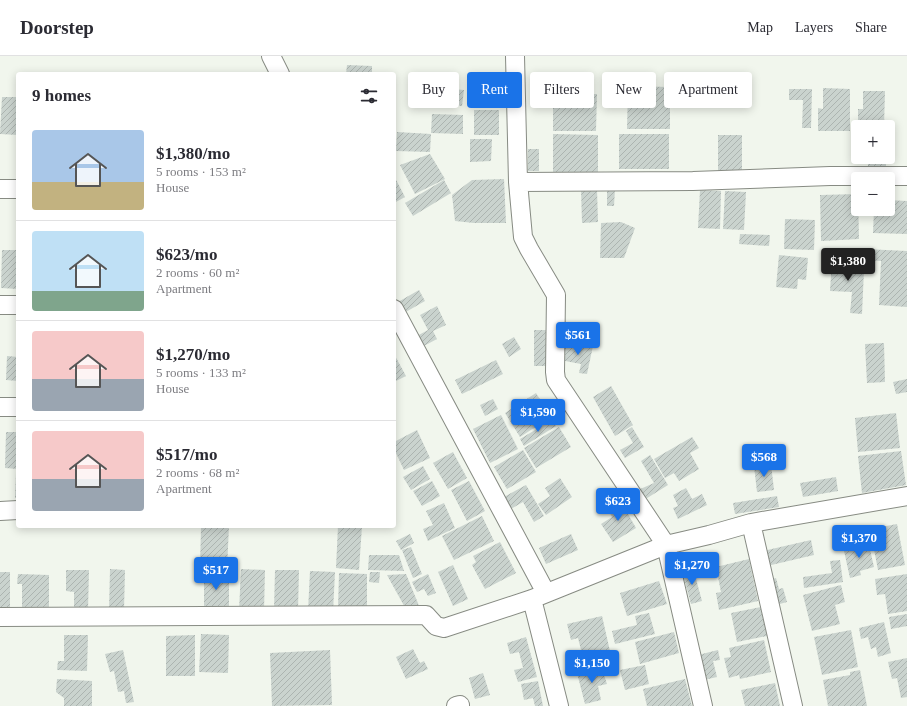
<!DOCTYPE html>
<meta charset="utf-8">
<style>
:root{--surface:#fff;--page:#f2f2f3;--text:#2b2b33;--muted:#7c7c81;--line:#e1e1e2;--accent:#1a73e8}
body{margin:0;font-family:Georgia,serif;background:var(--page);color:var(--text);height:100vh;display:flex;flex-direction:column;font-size:15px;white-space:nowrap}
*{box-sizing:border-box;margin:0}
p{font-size:13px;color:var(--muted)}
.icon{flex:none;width:22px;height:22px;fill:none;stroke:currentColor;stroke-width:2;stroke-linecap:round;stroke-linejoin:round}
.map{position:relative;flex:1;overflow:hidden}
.panel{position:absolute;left:16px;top:16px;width:380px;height:456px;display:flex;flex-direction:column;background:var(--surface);border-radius:4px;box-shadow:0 2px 10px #0003}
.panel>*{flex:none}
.banner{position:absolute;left:408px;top:16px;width:380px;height:36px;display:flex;gap:8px}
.tools{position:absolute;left:851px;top:64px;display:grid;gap:8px}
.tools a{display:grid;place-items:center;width:44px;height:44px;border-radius:4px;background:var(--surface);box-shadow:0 2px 10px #0003;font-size:20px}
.price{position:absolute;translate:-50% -34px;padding:0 9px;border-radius:4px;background:var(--accent);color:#fff;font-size:13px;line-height:26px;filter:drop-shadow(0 1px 2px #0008)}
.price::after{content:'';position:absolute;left:50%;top:24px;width:12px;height:9px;margin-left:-6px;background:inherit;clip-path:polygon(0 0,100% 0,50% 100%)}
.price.on{background:#222;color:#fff}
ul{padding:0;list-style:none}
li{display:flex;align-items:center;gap:12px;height:100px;padding:0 16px}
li+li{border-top:1px solid var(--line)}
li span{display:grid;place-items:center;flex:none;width:112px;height:80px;border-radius:4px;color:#555}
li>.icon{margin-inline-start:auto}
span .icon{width:48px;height:48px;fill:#fffc;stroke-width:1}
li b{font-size:17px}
h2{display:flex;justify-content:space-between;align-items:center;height:48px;padding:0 16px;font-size:17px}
.tag{padding:0 14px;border-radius:4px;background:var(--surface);box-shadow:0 2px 10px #0003;font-size:14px;line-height:36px}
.tag.on{background:var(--accent);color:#fff}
header{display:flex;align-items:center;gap:24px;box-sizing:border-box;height:56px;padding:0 20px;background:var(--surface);border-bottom:1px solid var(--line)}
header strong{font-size:19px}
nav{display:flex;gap:22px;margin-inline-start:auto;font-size:14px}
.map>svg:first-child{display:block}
.building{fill:url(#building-hatch)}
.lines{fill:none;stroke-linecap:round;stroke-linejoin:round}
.minor-casing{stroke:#878b83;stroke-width:20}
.minor{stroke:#fff;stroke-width:18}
</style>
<header>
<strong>Doorstep</strong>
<nav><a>Map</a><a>Layers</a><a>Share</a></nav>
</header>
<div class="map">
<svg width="907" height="650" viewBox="0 0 907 650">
<defs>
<pattern id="building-hatch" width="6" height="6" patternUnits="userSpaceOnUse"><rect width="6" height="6" fill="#cad3ce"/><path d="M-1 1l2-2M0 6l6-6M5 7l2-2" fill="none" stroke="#acb4b0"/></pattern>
</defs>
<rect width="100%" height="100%" fill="#f1f6ed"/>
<!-- building -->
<path class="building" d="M347 9 372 10V18H346Z
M628 30 670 31V73H627Z
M424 32 440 33 438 49 422 47Z
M442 32 464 34 462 50 441 48Z
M823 32 850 33V75H818V52L823 53Z
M481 33H498L499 52H482Z
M789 33H812L811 72H802L803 44H789Z
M863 35H885L884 71H858V53H863Z
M553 38H597L596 75H553Z
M2 41H18V79L0 78Z
M474 54H499V79H474Z
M432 58 463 59V78L431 77Z
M397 76 431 78 430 96 396 95Z
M553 78 598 79V116H553Z
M619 78H669V113H619Z
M718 79H742V121H718Z
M470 83H492L491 105 470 106Z
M528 93H539V115H528Z
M430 98 445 123 415 138 400 109Z
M868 101H886V114H876V111H868Z
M394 120 405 141 394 147Z
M504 123 506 167H474L455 165 452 139 472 124Z
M444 124 451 137 413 160 405 147Z
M607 132 615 133 614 150H607Z
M581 133H597L598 166 582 167Z
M700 134 721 135 720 173 698 172Z
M725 135 746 136 744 174 723 173Z
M858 138 859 183 821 185 820 139Z
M888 144 907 145V178L873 177 874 153H888Z
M785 163 815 164 814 194 784 193Z
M621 166 635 172 624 202H600L601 167Z
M740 178 770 179 769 190 739 188Z
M865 193 907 195V251L879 249 881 205 864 204Z
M2 194H18V233L1 232Z
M779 199 808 202 806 224 798 223 797 233 776 231Z
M832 204 856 205 855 214H864L862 258 850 257 852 236 830 235Z
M419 234 425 245 404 257 398 246Z
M437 250 446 269 433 275 437 283 420 292 415 281 428 274 420 259Z
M569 266 589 270 586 286 566 283Z
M534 274H548V310H534Z
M514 281 521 293 509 301 502 288Z
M884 287 885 326 867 327 865 288Z
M563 288 583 292 584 288 593 290 587 318 579 317 581 308 560 304Z
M394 298 406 320 394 326Z
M7 300 18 301V325L6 324Z
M496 304 503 318 462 338 455 324Z
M907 323V336L896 338 893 326Z
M611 330 633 369 615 380 593 341Z
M536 337 551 361 520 381 505 357Z
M493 343 498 353 485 360 480 349Z
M896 357 900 392 858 396 855 362Z
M501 359 518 393 490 407 473 373Z
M552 364 556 370 524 390 520 383Z
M559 371 571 391 536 412 524 392Z
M632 371 644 391 625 402 620 394 633 387 626 375Z
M417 374 430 402 404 414 394 393V386Z
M6 376H18V413L5 412Z
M692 381 699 392 690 397 699 413 679 425 674 417 665 422 654 403Z
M523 394 536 416 507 433 494 411Z
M901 395 906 429 862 437 858 400Z
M453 396 467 422 448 433 433 407Z
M650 399 668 429 644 444 638 434 654 427 641 405Z
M771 408 774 434 757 436 754 410Z
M423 410 430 423 411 434 403 421Z
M16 416H18V442H15Z
M836 421 838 435 803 441 800 427Z
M560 422 572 441 546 459 538 448 550 440 545 432Z
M432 425 440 440 422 450 413 435Z
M469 425 485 455 467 465 451 434Z
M526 429 544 460 534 466 523 446 509 454 502 442Z
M686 432 692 443 702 438 707 449 678 463 673 452 678 450 673 439Z
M777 440 779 451 735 458 733 447Z
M620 444 636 472 613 486 601 468 612 461 607 452Z
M444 447 455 472 428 485 423 473 433 469 426 455Z
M482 460 494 485 454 504 442 480Z
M897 468 905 509 878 514 870 473Z
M201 470H229L227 513 200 512Z
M338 470H362L359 514 336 512Z
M410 478 414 487 401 494 396 485Z
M571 478 578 494 546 508 539 492Z
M811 484 814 499 767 510 763 495Z
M868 485 874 511 860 515 861 519 850 522 844 495 859 492 858 487Z
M500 486 516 517 485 533 472 509 476 506 473 500Z
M411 491 422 518 413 522 402 494Z
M369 499H399L404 515 368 514Z
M749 503 758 545 719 554 716 537 721 536 716 511Z
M840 504 843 526 804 532 803 521 832 517 830 505Z
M453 509 468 543 453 550 438 516Z
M693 512 702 545 691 548 682 515Z
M110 513 125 514 124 554H109Z
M241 513 265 514 264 555H239Z
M66 514H89L88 554H74V536L66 535Z
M275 514H299L298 554H274Z
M310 515 335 516 333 556 308 555Z
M0 516H10V554H0Z
M204 516H229V554H204Z
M370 516H380L379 527 369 526Z
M339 517 367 518V553L338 552Z
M18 518 49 519V551H22V528H17Z
M406 518 422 557H408L387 519Z
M428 518 436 537 428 540 424 533 417 536 412 526Z
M907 518V555L888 558 885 538 877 539 875 523Z
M776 522 779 533 783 532 787 546 776 549 769 524Z
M659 525 667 548 627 560 620 537Z
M841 529 845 546 835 549 840 568 812 575 803 539Z
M761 551 767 580 737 586 731 557Z
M649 557 655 578 615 588 612 575 637 569 635 560Z
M907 558V570L891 573 889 561Z
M602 560 612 604 585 610 578 582 571 584 567 568Z
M884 566 891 597 878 601 876 591 871 593 868 581 861 583 859 572Z
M851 574 858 611 822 619 814 581Z
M674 576 679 597 640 608 635 586Z
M201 578 229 579 228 617 199 616Z
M64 579H88L87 615 57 614 58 605H64Z
M195 579V620H166V580Z
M526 581 537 621 518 626 514 614 523 612 519 596 510 598 507 587Z
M764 584 771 616 740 623 739 619 729 622 724 602 731 601 729 592Z
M413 593 420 607 424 605 428 613 406 623 396 601Z
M123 594 134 646 126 647 124 635 118 636 114 615 110 616 105 598Z
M330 594 332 649 272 650 270 597Z
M718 594 720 604 713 605 717 621 704 624 698 599Z
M907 602V641L901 642 897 622 892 623 888 606Z
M645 609 649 628 625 634 620 614Z
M601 610 607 628 598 630 601 644 585 648 577 617Z
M860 614 867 650H828L823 624 850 619V616Z
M483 617 490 639 475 643 469 622Z
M57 623 92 625V650H64V642L56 636Z
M685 623 692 650H647L643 633Z
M538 625 543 650H535L533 642 524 644 521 628Z
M775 627 780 650H745L741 634Z"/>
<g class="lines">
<defs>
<path id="minor" d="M271 0 280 18
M515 0 518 126 693 125 830 120H907
M518 126 523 181 529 193 556 239 555 316 556 324 666 489 703 650
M0 133H18
M0 249H18
M394 253 546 537
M0 351H18
M0 455 18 454
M751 467 793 650
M532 543 559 650
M0 561 423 559H426L436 570 444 572 532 543 666 489 709 479 751 467 907 440
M456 650 460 649"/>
</defs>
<!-- minor casing -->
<use href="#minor" class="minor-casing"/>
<!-- minor -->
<use href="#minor" class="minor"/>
</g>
</svg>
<div class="tools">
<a>+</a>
<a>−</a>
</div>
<b class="price on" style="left:848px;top:226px">$1,380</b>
<b class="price" style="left:578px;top:300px">$561</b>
<b class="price" style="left:538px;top:377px">$1,590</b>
<b class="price" style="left:764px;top:422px">$568</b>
<b class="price" style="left:618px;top:466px">$623</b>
<b class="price" style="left:859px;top:503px">$1,370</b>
<b class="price" style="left:692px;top:530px">$1,270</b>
<b class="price" style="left:216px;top:535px">$517</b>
<b class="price" style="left:592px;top:628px">$1,150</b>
<div class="banner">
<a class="tag">Buy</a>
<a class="tag on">Rent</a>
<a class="tag">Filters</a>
<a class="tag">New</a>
<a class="tag">Apartment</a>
</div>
<section class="panel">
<h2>9 homes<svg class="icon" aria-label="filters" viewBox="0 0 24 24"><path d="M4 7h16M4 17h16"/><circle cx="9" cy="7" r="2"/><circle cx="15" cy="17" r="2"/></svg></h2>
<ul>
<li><span style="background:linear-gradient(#a9c7e8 65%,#c2b280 0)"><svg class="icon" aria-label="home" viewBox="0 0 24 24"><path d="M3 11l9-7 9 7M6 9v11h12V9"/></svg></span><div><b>$1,380/mo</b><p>5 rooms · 153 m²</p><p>House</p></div></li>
<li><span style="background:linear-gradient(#bfe0f5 75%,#7fa58c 0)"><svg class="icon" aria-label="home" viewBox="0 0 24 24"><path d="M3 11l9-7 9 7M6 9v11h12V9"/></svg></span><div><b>$623/mo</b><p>2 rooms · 60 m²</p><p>Apartment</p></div></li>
<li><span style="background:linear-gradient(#f6c9c9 60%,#9aa5b1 0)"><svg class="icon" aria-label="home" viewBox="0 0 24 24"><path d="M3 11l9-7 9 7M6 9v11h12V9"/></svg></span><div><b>$1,270/mo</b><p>5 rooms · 133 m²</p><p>House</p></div></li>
<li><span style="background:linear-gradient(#f6c9c9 60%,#9aa5b1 0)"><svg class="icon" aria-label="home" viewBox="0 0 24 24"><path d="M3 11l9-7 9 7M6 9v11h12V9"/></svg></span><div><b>$517/mo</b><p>2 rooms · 68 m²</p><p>Apartment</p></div></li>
</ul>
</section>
</div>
